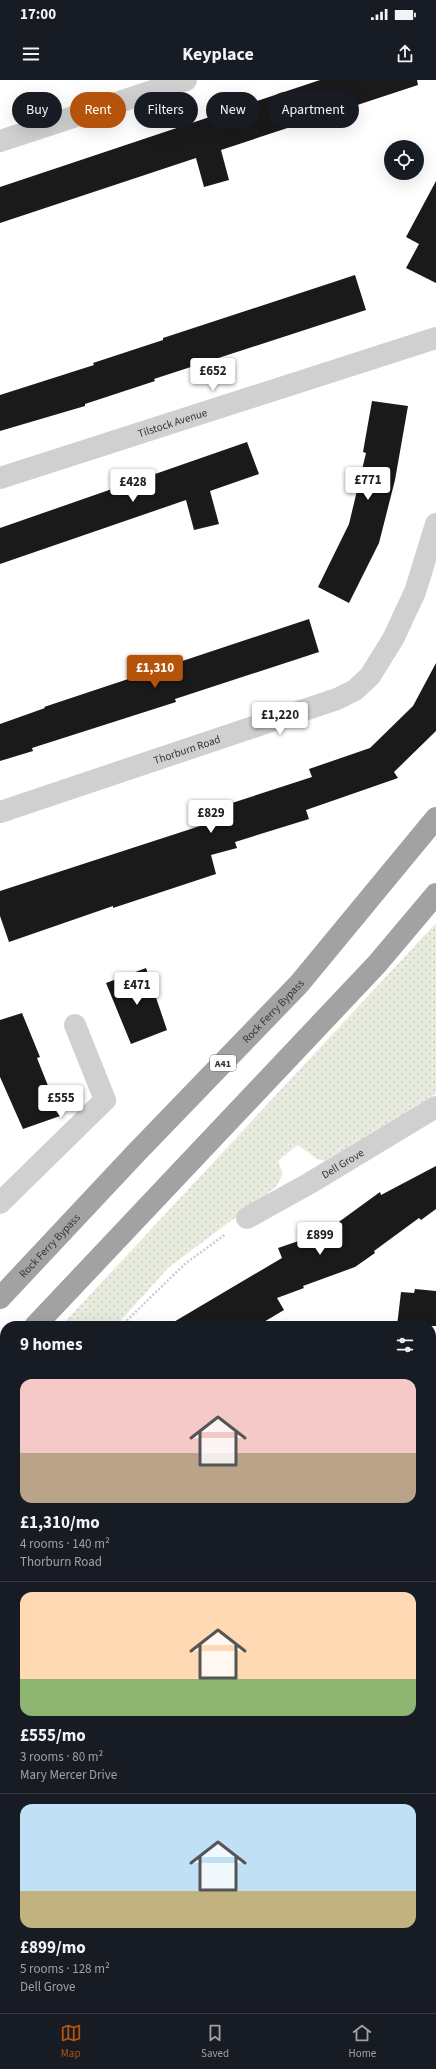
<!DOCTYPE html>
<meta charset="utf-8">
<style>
:root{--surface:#171b24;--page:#242831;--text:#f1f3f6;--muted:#9ea1a6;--line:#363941;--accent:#b45309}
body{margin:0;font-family:"Source Sans 3",sans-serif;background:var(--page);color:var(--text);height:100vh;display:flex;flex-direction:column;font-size:15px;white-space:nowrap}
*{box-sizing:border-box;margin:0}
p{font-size:13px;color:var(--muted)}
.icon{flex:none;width:22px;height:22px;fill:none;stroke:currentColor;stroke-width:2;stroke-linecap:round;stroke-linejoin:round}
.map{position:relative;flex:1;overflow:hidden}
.side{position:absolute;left:0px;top:1241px;width:436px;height:692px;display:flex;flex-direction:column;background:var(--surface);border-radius:16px 16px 0 0;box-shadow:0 4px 16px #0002}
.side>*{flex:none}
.banner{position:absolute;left:12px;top:12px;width:412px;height:36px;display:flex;gap:8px}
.buttons{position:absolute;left:384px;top:60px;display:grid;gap:8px}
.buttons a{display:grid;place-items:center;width:40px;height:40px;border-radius:50%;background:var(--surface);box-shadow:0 4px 16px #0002;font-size:20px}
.price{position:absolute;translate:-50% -34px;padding:0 9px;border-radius:4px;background:#fff;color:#222;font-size:13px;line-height:26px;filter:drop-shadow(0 1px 2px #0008)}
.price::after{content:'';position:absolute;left:50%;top:24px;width:12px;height:9px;margin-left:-6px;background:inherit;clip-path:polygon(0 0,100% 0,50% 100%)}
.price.current{background:var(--accent);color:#fff}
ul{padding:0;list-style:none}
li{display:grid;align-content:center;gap:8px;height:212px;padding:0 20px}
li+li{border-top:1px solid var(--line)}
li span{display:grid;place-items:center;height:124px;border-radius:12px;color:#555}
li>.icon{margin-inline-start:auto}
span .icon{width:72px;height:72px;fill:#fffc;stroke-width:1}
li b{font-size:17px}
h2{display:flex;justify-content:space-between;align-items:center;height:48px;padding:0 20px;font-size:17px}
.pill{padding:0 14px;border-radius:18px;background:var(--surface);box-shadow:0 4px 16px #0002;font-size:14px;line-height:36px}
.pill.current{background:var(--accent);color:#fff}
.status{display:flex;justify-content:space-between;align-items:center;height:28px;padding:0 20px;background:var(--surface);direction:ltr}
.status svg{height:11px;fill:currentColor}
header{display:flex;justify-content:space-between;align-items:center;height:52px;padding:0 20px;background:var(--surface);font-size:18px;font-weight:700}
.dock{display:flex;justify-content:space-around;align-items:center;height:56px;border-top:1px solid var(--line);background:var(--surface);font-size:11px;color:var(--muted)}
.dock a{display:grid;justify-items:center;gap:2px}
.dock .current{color:var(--accent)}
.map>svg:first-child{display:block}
.grass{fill:url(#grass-dots)}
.forest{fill:url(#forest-crowns)}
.garden{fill:#e8ecde}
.building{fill:#1a1a1a}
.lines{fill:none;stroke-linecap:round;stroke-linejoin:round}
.path{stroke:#cdcdcd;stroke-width:2.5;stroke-dasharray:2 2;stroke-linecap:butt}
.minor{stroke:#d0d0d0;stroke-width:22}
.trunk{stroke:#a2a2a2;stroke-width:22}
.labels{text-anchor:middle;stroke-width:4;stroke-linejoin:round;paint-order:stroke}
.shield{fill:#fff;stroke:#707070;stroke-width:1}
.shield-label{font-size:10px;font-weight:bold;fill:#333}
.street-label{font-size:11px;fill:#333;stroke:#fff}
</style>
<div class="status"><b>17:00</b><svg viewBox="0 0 49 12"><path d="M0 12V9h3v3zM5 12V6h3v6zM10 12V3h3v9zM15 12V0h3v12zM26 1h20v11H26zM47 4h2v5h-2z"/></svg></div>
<header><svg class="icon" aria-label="menu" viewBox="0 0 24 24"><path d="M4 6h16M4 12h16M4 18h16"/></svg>Keyplace<svg class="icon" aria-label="share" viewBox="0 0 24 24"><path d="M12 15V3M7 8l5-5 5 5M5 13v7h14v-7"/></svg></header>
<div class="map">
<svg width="436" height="1933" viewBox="0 0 436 1933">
<defs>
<pattern id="grass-dots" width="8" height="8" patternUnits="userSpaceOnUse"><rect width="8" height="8" fill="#e8ecde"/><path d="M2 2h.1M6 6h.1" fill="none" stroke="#c7cbbf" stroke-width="1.8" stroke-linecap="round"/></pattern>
<pattern id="forest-crowns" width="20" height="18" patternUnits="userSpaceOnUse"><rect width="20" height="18" fill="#e8ecde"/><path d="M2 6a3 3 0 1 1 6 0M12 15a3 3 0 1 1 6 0" fill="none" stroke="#c7cbbf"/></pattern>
</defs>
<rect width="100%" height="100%" fill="#fff"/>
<!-- grass -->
<path class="grass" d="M436 843V1014L325 1081 317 1079 298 1065 278 1081 283 1094 276 1107 168 1188 116 1246H61Z
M5 1305V1375L0 1381V1311Z"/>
<!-- forest -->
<path class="forest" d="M5 1393V1446L0 1447V1399Z"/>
<!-- garden -->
<path class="garden" d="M179 1928H401L403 1933H157Z"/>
<!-- building -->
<path class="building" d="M320 0H417L418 5 221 70 229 100 204 107 196 78 0 143V107Z
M436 101V203L406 188 419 164 406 157Z
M355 195 366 230 154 299 155 301 85 324V326L0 351V315L94 285 93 283 163 260V258Z
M372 321 408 326 395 400 379 463 349 523 318 507 349 444 366 373 363 372Z
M247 362 259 394 210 411 219 444 194 450 186 420 0 484V448Z
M309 539 319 572 175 619 176 622 32 668 33 671 0 681V644L45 628 44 627Z
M436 583V651L394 692 398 698 306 730 309 739 235 762 237 768 211 775 216 794 113 828V826L9 862 0 836V811L203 745 201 740 232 732 229 724 312 697 309 689 370 668 413 626Z
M146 888 167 950 131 964 106 903Z
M22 933 40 977 37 978 60 1036 23 1049 0 997V940Z
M436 1086V1129L421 1140 419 1138 374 1171 375 1173 355 1187 303 1206 304 1208 277 1218 284 1230 257 1246H167L282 1178 278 1168 325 1152 380 1112 381 1115Z
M415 1209 436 1211V1246H397L401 1212 414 1213Z"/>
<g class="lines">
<!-- path -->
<path class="path" d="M121 1246 186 1183 226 1154
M0 1388 5 1382
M431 1557 436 1556"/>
<!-- minor -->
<g class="minor">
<path d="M0 61 186 0"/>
<path id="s1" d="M0 398 436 258"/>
<path id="s2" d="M0 732 337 619 355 610 370 596 393 559 415 512 436 444"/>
<path d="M0 1123 105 1020 75 945"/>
<path id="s3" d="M247 1138 310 1103 436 1027"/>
<path d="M431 1461 436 1462"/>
<path d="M0 1464 5 1463"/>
<path d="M431 1683 436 1682"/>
<path d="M0 1728H5"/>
<path d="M0 1905 5 1920"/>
</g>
<!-- trunk -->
<g class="trunk">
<path id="s4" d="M0 1218 136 1073 299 904 436 738"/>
<path d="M35 1246 377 884 436 814"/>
<path d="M0 1284 5 1279"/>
</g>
</g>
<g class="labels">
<!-- shield labels -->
<rect class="shield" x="210" y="975" width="26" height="16" rx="3"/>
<g class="shield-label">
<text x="223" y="987">A41</text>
</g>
<!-- street labels -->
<g class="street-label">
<text dy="4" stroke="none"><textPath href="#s1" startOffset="181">Tilstock Avenue</textPath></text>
<text dy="4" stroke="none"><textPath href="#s2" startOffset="197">Thorburn Road</textPath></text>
<text dy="4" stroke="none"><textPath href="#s4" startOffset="396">Rock Ferry Bypass</textPath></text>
<text dy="4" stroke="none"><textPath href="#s3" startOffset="110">Dell Grove</textPath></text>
<text dy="4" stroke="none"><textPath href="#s4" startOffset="72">Rock Ferry Bypass</textPath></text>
</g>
</g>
</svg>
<div class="buttons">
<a><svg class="icon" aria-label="locate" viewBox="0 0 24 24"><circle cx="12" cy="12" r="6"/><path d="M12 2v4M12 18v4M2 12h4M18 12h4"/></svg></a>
</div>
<b class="price" style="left:213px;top:312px">£652</b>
<b class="price" style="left:368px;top:421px">£771</b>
<b class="price" style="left:133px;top:423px">£428</b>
<b class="price current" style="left:155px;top:609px">£1,310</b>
<b class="price" style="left:280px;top:656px">£1,220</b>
<b class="price" style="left:211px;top:754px">£829</b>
<b class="price" style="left:137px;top:926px">£471</b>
<b class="price" style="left:61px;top:1039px">£555</b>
<b class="price" style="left:320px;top:1176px">£899</b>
<div class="banner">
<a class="pill">Buy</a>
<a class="pill current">Rent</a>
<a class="pill">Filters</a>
<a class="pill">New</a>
<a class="pill">Apartment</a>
</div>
<section class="side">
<h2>9 homes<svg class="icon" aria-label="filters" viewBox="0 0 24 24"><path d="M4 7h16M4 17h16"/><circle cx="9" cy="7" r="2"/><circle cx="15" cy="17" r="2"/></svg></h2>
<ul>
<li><span style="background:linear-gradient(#f6c9c9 60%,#b9a48a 0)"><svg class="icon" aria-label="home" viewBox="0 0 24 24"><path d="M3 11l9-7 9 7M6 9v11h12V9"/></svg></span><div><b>£1,310/mo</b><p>4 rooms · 140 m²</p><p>Thorburn Road</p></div></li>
<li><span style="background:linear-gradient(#ffd9b3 70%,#8fb573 0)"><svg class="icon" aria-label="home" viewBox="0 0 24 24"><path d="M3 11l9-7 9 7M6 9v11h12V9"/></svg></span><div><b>£555/mo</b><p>3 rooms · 80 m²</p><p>Mary Mercer Drive</p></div></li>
<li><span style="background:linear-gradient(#bfe0f5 70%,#c2b280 0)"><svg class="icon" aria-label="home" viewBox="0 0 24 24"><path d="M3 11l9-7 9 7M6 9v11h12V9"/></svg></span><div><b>£899/mo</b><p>5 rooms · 128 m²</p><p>Dell Grove</p></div></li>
</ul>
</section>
</div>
<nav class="dock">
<a class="current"><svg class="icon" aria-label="map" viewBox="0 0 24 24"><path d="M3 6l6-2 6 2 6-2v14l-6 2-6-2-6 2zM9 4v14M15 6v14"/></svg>Map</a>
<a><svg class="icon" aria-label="saved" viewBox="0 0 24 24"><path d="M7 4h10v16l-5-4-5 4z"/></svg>Saved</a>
<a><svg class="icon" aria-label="home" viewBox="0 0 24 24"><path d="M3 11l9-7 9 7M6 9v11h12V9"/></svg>Home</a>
</nav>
